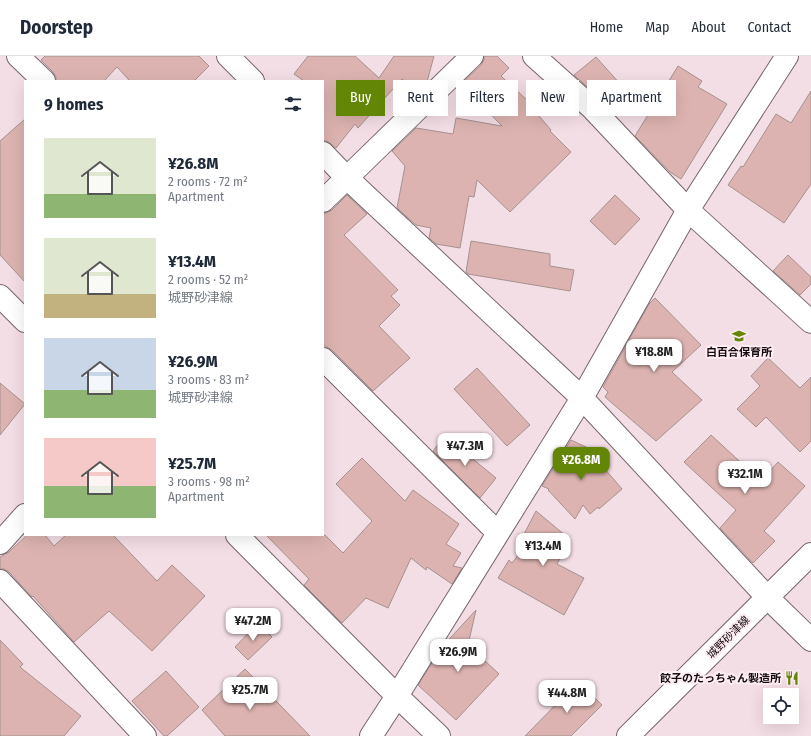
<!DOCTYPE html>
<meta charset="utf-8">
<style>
:root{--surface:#fff;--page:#f6f6f7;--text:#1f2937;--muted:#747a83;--line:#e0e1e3;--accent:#638606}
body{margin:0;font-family:"Fira Sans Condensed","Noto Sans JP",sans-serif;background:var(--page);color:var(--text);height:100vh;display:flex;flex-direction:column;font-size:15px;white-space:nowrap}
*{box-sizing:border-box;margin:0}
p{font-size:13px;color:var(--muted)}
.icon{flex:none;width:22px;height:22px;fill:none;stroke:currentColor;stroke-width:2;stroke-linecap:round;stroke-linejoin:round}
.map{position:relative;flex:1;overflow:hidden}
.side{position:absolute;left:24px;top:24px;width:300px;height:456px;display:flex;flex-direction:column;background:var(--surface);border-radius:0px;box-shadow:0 4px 16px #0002}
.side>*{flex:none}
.banner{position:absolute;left:336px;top:24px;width:380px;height:36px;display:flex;gap:8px}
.fabs{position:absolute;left:763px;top:632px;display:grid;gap:8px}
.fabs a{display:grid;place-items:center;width:36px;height:36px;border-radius:0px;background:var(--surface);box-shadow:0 4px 16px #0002;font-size:20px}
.price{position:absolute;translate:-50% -34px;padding:0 9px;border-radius:8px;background:#fff;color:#222;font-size:13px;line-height:26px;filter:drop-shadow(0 1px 2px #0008)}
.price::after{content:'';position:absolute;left:50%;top:24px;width:12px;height:9px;margin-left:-6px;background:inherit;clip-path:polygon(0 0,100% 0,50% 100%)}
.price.active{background:var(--accent);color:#fff}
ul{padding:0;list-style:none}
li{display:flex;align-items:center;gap:12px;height:100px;padding:0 20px}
li span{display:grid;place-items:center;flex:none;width:112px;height:80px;border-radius:0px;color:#555}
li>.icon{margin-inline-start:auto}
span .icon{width:48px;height:48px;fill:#fffc;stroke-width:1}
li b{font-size:17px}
h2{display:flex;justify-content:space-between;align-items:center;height:48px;padding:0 20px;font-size:17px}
.chip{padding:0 14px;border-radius:0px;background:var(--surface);box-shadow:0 4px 16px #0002;font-size:14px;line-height:36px}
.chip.active{background:var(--accent);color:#fff}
header{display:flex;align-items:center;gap:24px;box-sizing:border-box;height:56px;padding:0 20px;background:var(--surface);border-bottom:1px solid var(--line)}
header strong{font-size:19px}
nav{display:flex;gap:22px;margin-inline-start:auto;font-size:14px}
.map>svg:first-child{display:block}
.building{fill:#dcb3b0;stroke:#a5918f}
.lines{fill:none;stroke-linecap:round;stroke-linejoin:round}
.street-casing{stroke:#77656b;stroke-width:24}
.secondary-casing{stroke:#77656b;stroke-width:24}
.street{stroke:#fff;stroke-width:22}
.secondary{stroke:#fff;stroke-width:22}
.labels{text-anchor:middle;stroke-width:4;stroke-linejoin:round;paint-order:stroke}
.poi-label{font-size:11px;font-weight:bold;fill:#140d0f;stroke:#feedf2}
.street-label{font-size:11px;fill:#140d0f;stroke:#feedf2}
</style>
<header>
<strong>Doorstep</strong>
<nav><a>Home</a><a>Map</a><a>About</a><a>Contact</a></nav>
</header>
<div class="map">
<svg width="811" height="680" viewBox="0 0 811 680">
<rect width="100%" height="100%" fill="#f4dee5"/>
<!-- building -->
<path class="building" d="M45 0H199L209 10 194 25H130L117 11 104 25H56V21L53 16 41 4Z
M308 0H355L379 22 394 0H434L427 26 418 35 402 23 358 72 355 68 336 92 327 85H323V25H304L294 18Z
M484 0H497L509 12 501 20 528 45 527 46 551 74 550 75 571 96 510 156 477 124 474 141 469 140 460 192 436 188 429 182 431 172 416 169 397 152 405 110 392 95 416 72 453 78 456 62 502 70 461 28 481 9 484 4Z
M596 1 622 30 604 46 574 19Z
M678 10 702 25 698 31 727 48 681 123 670 116 635 80Z
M811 35V128L784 167 728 129 741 110 743 111 776 58 791 67Z
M25 63V226L0 199V85Z
M347 139 367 158 344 179 398 234 391 240 400 249 379 270 410 302 373 335 332 294 323 289V157H326L332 154Z
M615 139 640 163 615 189 590 165Z
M471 185 550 198V210L574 214 570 235 468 218 466 216Z
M788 199 811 221V228L800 239 773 215Z
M655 242 701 289 672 316 702 344 656 385 605 341 608 336 603 331 649 248Z
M768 302 800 332 811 321V385L800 396 766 361 756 371 737 353 760 330 751 320Z
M477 312 530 369 507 390 454 333Z
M0 327 25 348 0 379Z
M711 379 761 425 778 406 805 430 764 475 775 485 753 507 720 472 736 454 684 406Z
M445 380 496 422 480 442 433 395Z
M571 384 586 391 622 433 599 453 598 451 590 458 583 449 575 463 548 434 549 433 542 430Z
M362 402 405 445 413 434 459 468 446 488 461 497 453 510 462 512 452 528 427 511 426 514 411 502 388 552 366 542 342 567 304 529 309 523 266 479H325L343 497 372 465 336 428Z
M536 455 566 480 561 488 565 493 557 508 584 522 564 559 498 522 509 504 512 507 529 485 523 480Z
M27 479H45L54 490 66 479H113L157 525 172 509 205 540 152 595 109 555 74 586 33 540 32 541 9 516 4 513H0V501L9 496Z
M476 554 468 589 499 618 456 664 418 629 442 591Z
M258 567 272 581 248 604 235 591Z
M0 584 23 608 20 611 81 660 64 680H0Z
M245 613 310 680H225L202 654Z
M166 615 199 651 167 680H164L132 645Z
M578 626 602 649 571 680H525Z"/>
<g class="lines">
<defs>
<path id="street" d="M18 0 44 25
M228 0 253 25
M534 0 591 51 688 154 811 266
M323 97 346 121 582 342 768 542 811 584
M323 145 472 0
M323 303 498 477
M0 487 25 459
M0 525 145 680
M371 680 397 640 582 342 688 154 787 0"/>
<path id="secondary" d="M0 240 25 265
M237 479 397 640 439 680
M628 680 811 498"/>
</defs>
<!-- street casing -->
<use href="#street" class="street-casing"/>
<!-- secondary casing -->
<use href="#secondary" class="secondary-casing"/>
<!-- street -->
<use href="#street" class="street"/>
<!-- secondary -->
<use href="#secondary" class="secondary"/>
</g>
<!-- icons -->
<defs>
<symbol id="school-bare" viewBox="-9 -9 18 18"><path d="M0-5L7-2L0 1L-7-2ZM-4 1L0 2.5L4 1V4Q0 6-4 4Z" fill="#638606" stroke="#feedf2" stroke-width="2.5" paint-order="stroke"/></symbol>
<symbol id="restaurant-bare" viewBox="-9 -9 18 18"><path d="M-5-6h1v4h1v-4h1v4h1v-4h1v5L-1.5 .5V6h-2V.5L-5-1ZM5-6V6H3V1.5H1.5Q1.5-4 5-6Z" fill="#638606" stroke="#feedf2" stroke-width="2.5" paint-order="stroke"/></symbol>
</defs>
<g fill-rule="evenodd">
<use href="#school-bare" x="729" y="270" width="20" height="20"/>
<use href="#restaurant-bare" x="782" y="612" width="20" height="20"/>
</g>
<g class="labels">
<!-- poi labels -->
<g class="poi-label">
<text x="739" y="300">白百合保育所</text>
<text x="781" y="626" text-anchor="end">餃子のたっちゃん製造所</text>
</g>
<!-- street labels -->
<g class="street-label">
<text transform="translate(728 581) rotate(-45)" y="4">城野砂津線</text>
</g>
</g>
</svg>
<div class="fabs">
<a><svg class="icon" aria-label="locate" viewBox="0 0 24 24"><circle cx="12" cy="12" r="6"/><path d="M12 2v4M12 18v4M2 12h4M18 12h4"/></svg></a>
</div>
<b class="price" style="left:654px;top:317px">¥18.8M</b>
<b class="price" style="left:465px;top:411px">¥47.3M</b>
<b class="price active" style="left:581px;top:425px">¥26.8M</b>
<b class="price" style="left:745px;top:439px">¥32.1M</b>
<b class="price" style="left:543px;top:511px">¥13.4M</b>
<b class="price" style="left:253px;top:586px">¥47.2M</b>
<b class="price" style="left:458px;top:617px">¥26.9M</b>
<b class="price" style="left:250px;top:655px">¥25.7M</b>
<b class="price" style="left:567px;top:658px">¥44.8M</b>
<div class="banner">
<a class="chip active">Buy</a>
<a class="chip">Rent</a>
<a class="chip">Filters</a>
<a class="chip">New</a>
<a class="chip">Apartment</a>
</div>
<section class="side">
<h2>9 homes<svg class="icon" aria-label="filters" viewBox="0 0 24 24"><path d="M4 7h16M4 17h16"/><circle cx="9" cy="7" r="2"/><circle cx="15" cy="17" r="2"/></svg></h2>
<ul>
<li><span style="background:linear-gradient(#dfe7d0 70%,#8fb573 0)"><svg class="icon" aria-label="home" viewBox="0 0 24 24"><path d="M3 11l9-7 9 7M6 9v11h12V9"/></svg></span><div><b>¥26.8M</b><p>2 rooms · 72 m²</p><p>Apartment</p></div></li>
<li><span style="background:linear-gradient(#dfe7d0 70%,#c2b280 0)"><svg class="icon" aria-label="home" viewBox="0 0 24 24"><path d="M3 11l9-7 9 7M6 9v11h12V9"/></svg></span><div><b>¥13.4M</b><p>2 rooms · 52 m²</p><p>城野砂津線</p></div></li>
<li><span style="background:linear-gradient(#c9d6e8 65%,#8fb573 0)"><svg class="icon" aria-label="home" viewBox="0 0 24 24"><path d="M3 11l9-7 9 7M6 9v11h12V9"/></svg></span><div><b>¥26.9M</b><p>3 rooms · 83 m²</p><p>城野砂津線</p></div></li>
<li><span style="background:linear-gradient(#f6c9c9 60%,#8fb573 0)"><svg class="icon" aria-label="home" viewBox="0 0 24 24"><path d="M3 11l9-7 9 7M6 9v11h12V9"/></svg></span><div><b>¥25.7M</b><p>3 rooms · 98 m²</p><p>Apartment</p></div></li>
</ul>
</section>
</div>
